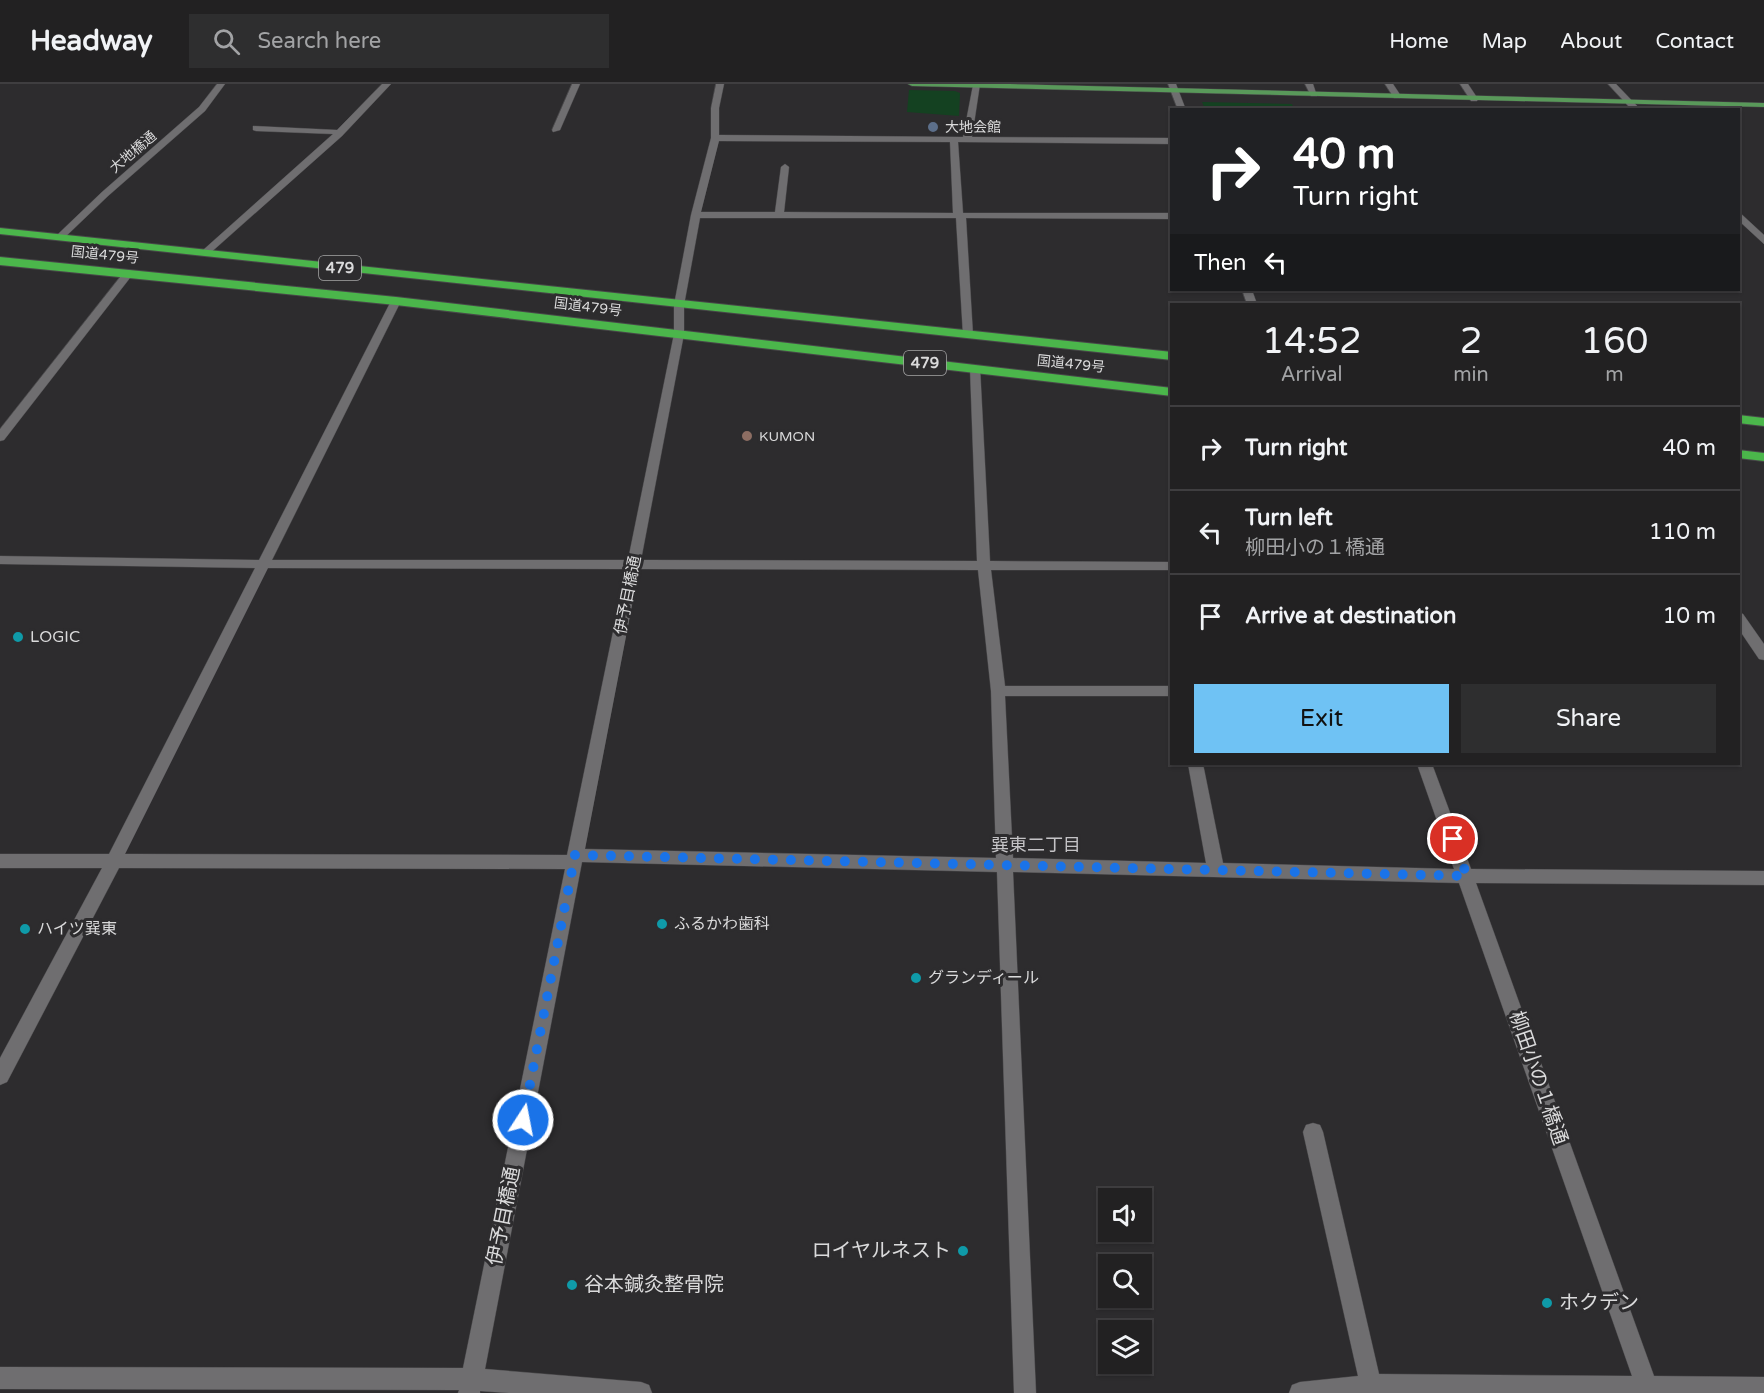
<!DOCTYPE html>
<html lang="en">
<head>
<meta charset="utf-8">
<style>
	:root { --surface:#222122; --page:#2e2e2f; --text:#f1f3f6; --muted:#a2a3a5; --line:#3f3e40; --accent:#6fc2f4 }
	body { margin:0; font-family:"Varela Round","Noto Sans JP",sans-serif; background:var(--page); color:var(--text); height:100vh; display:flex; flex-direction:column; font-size:22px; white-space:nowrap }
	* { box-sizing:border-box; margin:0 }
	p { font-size:20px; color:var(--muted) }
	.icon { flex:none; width:33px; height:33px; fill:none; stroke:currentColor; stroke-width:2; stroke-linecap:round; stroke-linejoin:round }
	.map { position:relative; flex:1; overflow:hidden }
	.drawer { position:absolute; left:1170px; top:219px; width:570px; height:462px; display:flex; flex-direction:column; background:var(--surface); border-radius:0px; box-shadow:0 2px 4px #0004,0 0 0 2px var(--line) }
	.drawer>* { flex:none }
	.banner { position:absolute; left:1170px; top:24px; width:570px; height:183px; border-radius:0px; box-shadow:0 2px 4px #0004,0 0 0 2px var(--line); background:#202124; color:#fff; overflow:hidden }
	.buttons { position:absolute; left:1098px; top:1104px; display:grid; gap:12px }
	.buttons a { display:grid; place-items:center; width:54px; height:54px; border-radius:0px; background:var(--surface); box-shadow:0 2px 4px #0004,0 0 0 2px var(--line); font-size:30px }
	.pin { position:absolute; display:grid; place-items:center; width:51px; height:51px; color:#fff; margin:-26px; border:3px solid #fff; border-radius:50%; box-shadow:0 2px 6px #0007 }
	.me { position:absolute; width:66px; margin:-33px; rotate:11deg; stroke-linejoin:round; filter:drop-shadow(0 0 4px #0008) }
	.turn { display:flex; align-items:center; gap:21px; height:126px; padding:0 24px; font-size:27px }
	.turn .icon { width:78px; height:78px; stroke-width:2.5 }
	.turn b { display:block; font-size:42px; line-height:51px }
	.then { display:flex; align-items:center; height:57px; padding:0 24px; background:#0003; gap:12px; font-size:22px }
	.eta { display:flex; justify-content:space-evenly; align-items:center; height:102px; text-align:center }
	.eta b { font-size:36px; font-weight:600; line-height:42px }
	.primary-button { display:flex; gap:12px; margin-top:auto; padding:12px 24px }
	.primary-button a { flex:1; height:69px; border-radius:0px; background:var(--accent); color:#111; font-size:24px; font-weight:600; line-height:69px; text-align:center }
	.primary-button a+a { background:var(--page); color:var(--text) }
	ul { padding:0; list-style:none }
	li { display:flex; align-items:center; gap:18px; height:84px; padding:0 24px; border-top:2px solid var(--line) }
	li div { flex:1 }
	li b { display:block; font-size:22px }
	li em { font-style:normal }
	header { display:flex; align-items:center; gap:36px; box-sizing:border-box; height:84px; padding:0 30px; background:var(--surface); border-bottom:2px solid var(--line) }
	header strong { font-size:28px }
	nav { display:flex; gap:33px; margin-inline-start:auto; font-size:21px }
	.search { width:420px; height:54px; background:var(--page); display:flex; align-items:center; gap:15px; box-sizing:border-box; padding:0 21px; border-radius:0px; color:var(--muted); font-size:22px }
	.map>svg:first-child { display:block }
	.green { fill:#144121 }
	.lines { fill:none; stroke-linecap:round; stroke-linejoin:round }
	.minor-casing { stroke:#484749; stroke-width:1 }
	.major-casing { stroke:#484749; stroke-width:1 }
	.highway-casing { stroke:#484749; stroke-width:2 }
	.minor { fill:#6f6e70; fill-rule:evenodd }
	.major { fill:#59995a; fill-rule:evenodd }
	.highway { fill:#4bb64b; fill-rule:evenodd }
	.route { stroke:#1a73e8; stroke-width:10; stroke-dasharray:0 18 }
	.service-dot { fill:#5c6f8a; stroke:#2d2c2e; stroke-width:2 }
	.education-dot { fill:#8d6e63; stroke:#2d2c2e; stroke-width:2 }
	.culture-dot { fill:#0f9aa8; stroke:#2d2c2e; stroke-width:2 }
	.labels { text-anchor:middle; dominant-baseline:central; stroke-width:6; stroke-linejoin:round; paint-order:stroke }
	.far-poi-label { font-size:14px; fill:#dadadb; stroke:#2d2c2e; text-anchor:start }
	.far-street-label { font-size:14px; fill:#dadadb; stroke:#2d2c2e }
	.shield { fill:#2d2c2e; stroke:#a6a6a7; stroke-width:1.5 }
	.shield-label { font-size:15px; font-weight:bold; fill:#dadadb }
	.street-label { font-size:16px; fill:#dadadb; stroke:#2d2c2e }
	.poi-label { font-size:16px; fill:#dadadb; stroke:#2d2c2e; text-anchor:start }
	.neighbourhood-label { font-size:18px; fill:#c4c3c6; stroke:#2d2c2e }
	.near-street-label { font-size:20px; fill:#dadadb; stroke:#2d2c2e }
	.near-poi-label { font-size:20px; fill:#dadadb; stroke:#2d2c2e; text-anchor:start }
</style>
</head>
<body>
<header>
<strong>Headway</strong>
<div class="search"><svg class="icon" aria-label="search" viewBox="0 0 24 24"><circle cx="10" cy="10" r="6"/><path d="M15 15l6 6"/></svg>Search here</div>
<nav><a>Home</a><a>Map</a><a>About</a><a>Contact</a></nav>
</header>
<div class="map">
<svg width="1764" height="1309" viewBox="0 0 1764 1309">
	<rect width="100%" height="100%" fill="#2d2c2e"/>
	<path class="green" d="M 909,6 L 955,7 L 960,9 L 959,32 L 907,28 Z
		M 1202,18 L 1292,20 L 1294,25 L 1205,25 Z"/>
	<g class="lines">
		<g class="minor-casing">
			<path id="minor" d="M 217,0 L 225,0 L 205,27 L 108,112 L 62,156 L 56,156 L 56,152 L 102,108 L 199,23 Z
				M 382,0 L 391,0 L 342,52 L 208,171 L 202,171 L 202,167 L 333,50 L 256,47 L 253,46 L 253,42 L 337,46 Z
				M 572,0 L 580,0 L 560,46 L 553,48 L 552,46 Z
				M 716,0 L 724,0 L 719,24 L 719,51 L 963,53 L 973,1 L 980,0 L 972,53 L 1172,54 L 1172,60 L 958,58 L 963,129 L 1172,129 L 1172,135 L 966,134 L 973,251 L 968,254 L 963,251 L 956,134 L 700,134 L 684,221 L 684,250 L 641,476 L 977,477 L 970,285 L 976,282 L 980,283 L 990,477 L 1172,478 L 1172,486 L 991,486 L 1005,602 L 1172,602 L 1172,612 L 1005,612 L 1013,774 L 1206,779 L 1188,680 L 1203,680 L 1223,779 L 1454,785 L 1417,680 L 1432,680 L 1471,785 L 1764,787 L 1764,801 L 1476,799 L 1654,1292 L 1764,1293 L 1764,1309 L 1289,1309 L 1292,1301 L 1300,1298 L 1358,1292 L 1303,1048 L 1306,1041 L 1313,1039 L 1320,1041 L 1323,1048 L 1379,1290 L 1632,1292 L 1459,799 L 1013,788 L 1036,1309 L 1014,1309 L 997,788 L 582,778 L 485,1285 L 641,1298 L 649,1301 L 652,1309 L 509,1309 L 480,1307 L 480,1309 L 458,1309 L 459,1306 L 0,1305 L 0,1283 L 463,1284 L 565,785 L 119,784 L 7,998 L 0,1001 L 0,974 L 102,784 L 0,784 L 0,770 L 109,770 L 255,484 L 0,480 L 0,472 L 259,476 L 391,217 L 396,214 L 401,217 L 272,476 L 628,476 L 674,250 L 674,221 L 691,131 L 711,54 L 711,24 ZM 719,57 L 950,58 L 953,129 L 784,128 L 789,83 L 785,80 L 781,83 L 775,128 L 701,128 ZM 268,484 L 626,485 L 567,771 L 125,770 ZM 639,485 L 978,486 L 991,607 L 996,774 L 585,765 Z
				M 1168,0 L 1176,0 L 1186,26 L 1178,26 Z
				M 1305,0 L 1313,0 L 1317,12 L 1311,12 Z
				M 1385,0 L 1393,0 L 1401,12 L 1400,14 L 1394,14 Z
				M 1460,0 L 1468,0 L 1478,15 L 1477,17 L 1471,17 Z
				M 1608,0 L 1616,0 L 1641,26 L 1632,26 Z
				M 1738,127 L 1764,151 L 1764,160 L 1738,136 Z
				M 124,188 L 133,190 L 4,356 L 0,357 L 0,345 Z
				M 1242,206 L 1252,206 L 1257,220 L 1247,220 Z
				M 1738,528 L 1743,530 L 1764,560 L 1764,576 L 1759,575 L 1738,544 Z"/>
		</g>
		<g class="major-casing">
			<path id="major" d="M 908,0 L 1010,0 L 1764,19 L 1764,23 L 912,2 Z"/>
		</g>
		<g class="highway-casing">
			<path id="highway" d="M 0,144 L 1172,268 L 1172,276 L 0,150 Z
				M 0,173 L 396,213 L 1172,304 L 1172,312 L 396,221 L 0,181 Z
				M 1738,331 L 1764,334 L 1764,342 L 1738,339 Z
				M 1738,366 L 1764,369 L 1764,377 L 1738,374 Z"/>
		</g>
		<use href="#minor" class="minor"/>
		<use href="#major" class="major"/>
		<use href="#highway" class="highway"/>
	</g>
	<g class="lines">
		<path class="route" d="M 523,1036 L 575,771 L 1467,792 L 1453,755"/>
	</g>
	<circle class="service-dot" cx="933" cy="43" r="6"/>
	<circle class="education-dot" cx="747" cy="352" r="6"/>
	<g class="culture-dot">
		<circle cx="18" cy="553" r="6"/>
		<circle cx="662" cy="840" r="6"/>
		<circle cx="25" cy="845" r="6"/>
		<circle cx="916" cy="894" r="6"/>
		<circle cx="963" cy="1167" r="6"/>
		<circle cx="572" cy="1201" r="6"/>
		<circle cx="1547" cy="1219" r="6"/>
	</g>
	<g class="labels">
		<g class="far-poi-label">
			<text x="945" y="43">大地会館</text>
			<text x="759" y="352">KUMON</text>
		</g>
		<g class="far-street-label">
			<text transform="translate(133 68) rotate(-40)">大地橋通</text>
			<text transform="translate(105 171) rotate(6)">国道479号</text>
			<text transform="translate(588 223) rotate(7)">国道479号</text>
			<text transform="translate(1071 280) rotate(6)">国道479号</text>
		</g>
		<g class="shield">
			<rect x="319" y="172" width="42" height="24" rx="4.5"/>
			<rect x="904" y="267" width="42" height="24" rx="4.5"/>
		</g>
		<g class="shield-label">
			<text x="340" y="184">479</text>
			<text x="925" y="279">479</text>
		</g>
		<g class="street-label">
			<text transform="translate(628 511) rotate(-79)">伊予目橋通</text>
		</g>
		<g class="poi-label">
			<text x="30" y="553">LOGIC</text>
			<text x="674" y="840">ふるかわ歯科</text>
			<text x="37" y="845">ハイツ巽東</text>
			<text x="928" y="894">グランディール</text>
		</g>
		<g class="neighbourhood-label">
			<text x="1036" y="761">巽東二丁目</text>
		</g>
		<g class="near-street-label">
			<text transform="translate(1538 994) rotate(71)">柳田小の１橋通</text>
			<text transform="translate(504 1132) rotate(-79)">伊予目橋通</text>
		</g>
		<g class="near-poi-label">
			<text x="951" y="1167" text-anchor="end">ロイヤルネスト</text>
			<text x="584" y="1201">谷本鍼灸整骨院</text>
			<text x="1559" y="1219">ホクデン</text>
		</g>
	</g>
</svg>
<div class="buttons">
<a><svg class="icon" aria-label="sound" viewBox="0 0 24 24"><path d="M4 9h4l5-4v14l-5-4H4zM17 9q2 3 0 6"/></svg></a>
<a><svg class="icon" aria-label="search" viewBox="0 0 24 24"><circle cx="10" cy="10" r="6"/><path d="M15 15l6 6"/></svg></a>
<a><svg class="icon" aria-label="layers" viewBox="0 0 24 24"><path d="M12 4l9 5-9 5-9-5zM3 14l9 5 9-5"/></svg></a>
</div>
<div class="pin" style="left:1453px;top:755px;background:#d93025"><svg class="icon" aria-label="arrive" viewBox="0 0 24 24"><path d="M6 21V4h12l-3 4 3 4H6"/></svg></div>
<svg class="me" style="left:523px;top:1036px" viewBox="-20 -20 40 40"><circle r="17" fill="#1a73e8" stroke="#fff" stroke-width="3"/><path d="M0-11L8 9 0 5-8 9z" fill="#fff"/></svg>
<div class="banner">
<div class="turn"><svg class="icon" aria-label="right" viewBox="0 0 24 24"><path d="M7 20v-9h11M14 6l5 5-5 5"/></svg><div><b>40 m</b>Turn right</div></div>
<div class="then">Then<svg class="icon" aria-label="left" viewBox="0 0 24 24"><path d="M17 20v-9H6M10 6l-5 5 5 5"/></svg></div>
</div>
<section class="drawer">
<div class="eta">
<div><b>14:52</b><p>Arrival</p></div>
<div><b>2</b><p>min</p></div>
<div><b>160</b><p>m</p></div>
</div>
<ul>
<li><svg class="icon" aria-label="right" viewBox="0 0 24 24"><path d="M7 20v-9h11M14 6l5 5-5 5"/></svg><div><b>Turn right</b></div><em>40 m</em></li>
<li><svg class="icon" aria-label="left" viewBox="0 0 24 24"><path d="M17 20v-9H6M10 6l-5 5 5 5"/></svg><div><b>Turn left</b><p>柳田小の１橋通</p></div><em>110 m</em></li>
<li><svg class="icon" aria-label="arrive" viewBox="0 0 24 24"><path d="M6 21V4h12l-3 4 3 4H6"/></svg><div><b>Arrive at destination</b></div><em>10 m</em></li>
</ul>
<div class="primary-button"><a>Exit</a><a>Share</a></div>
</section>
</div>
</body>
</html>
